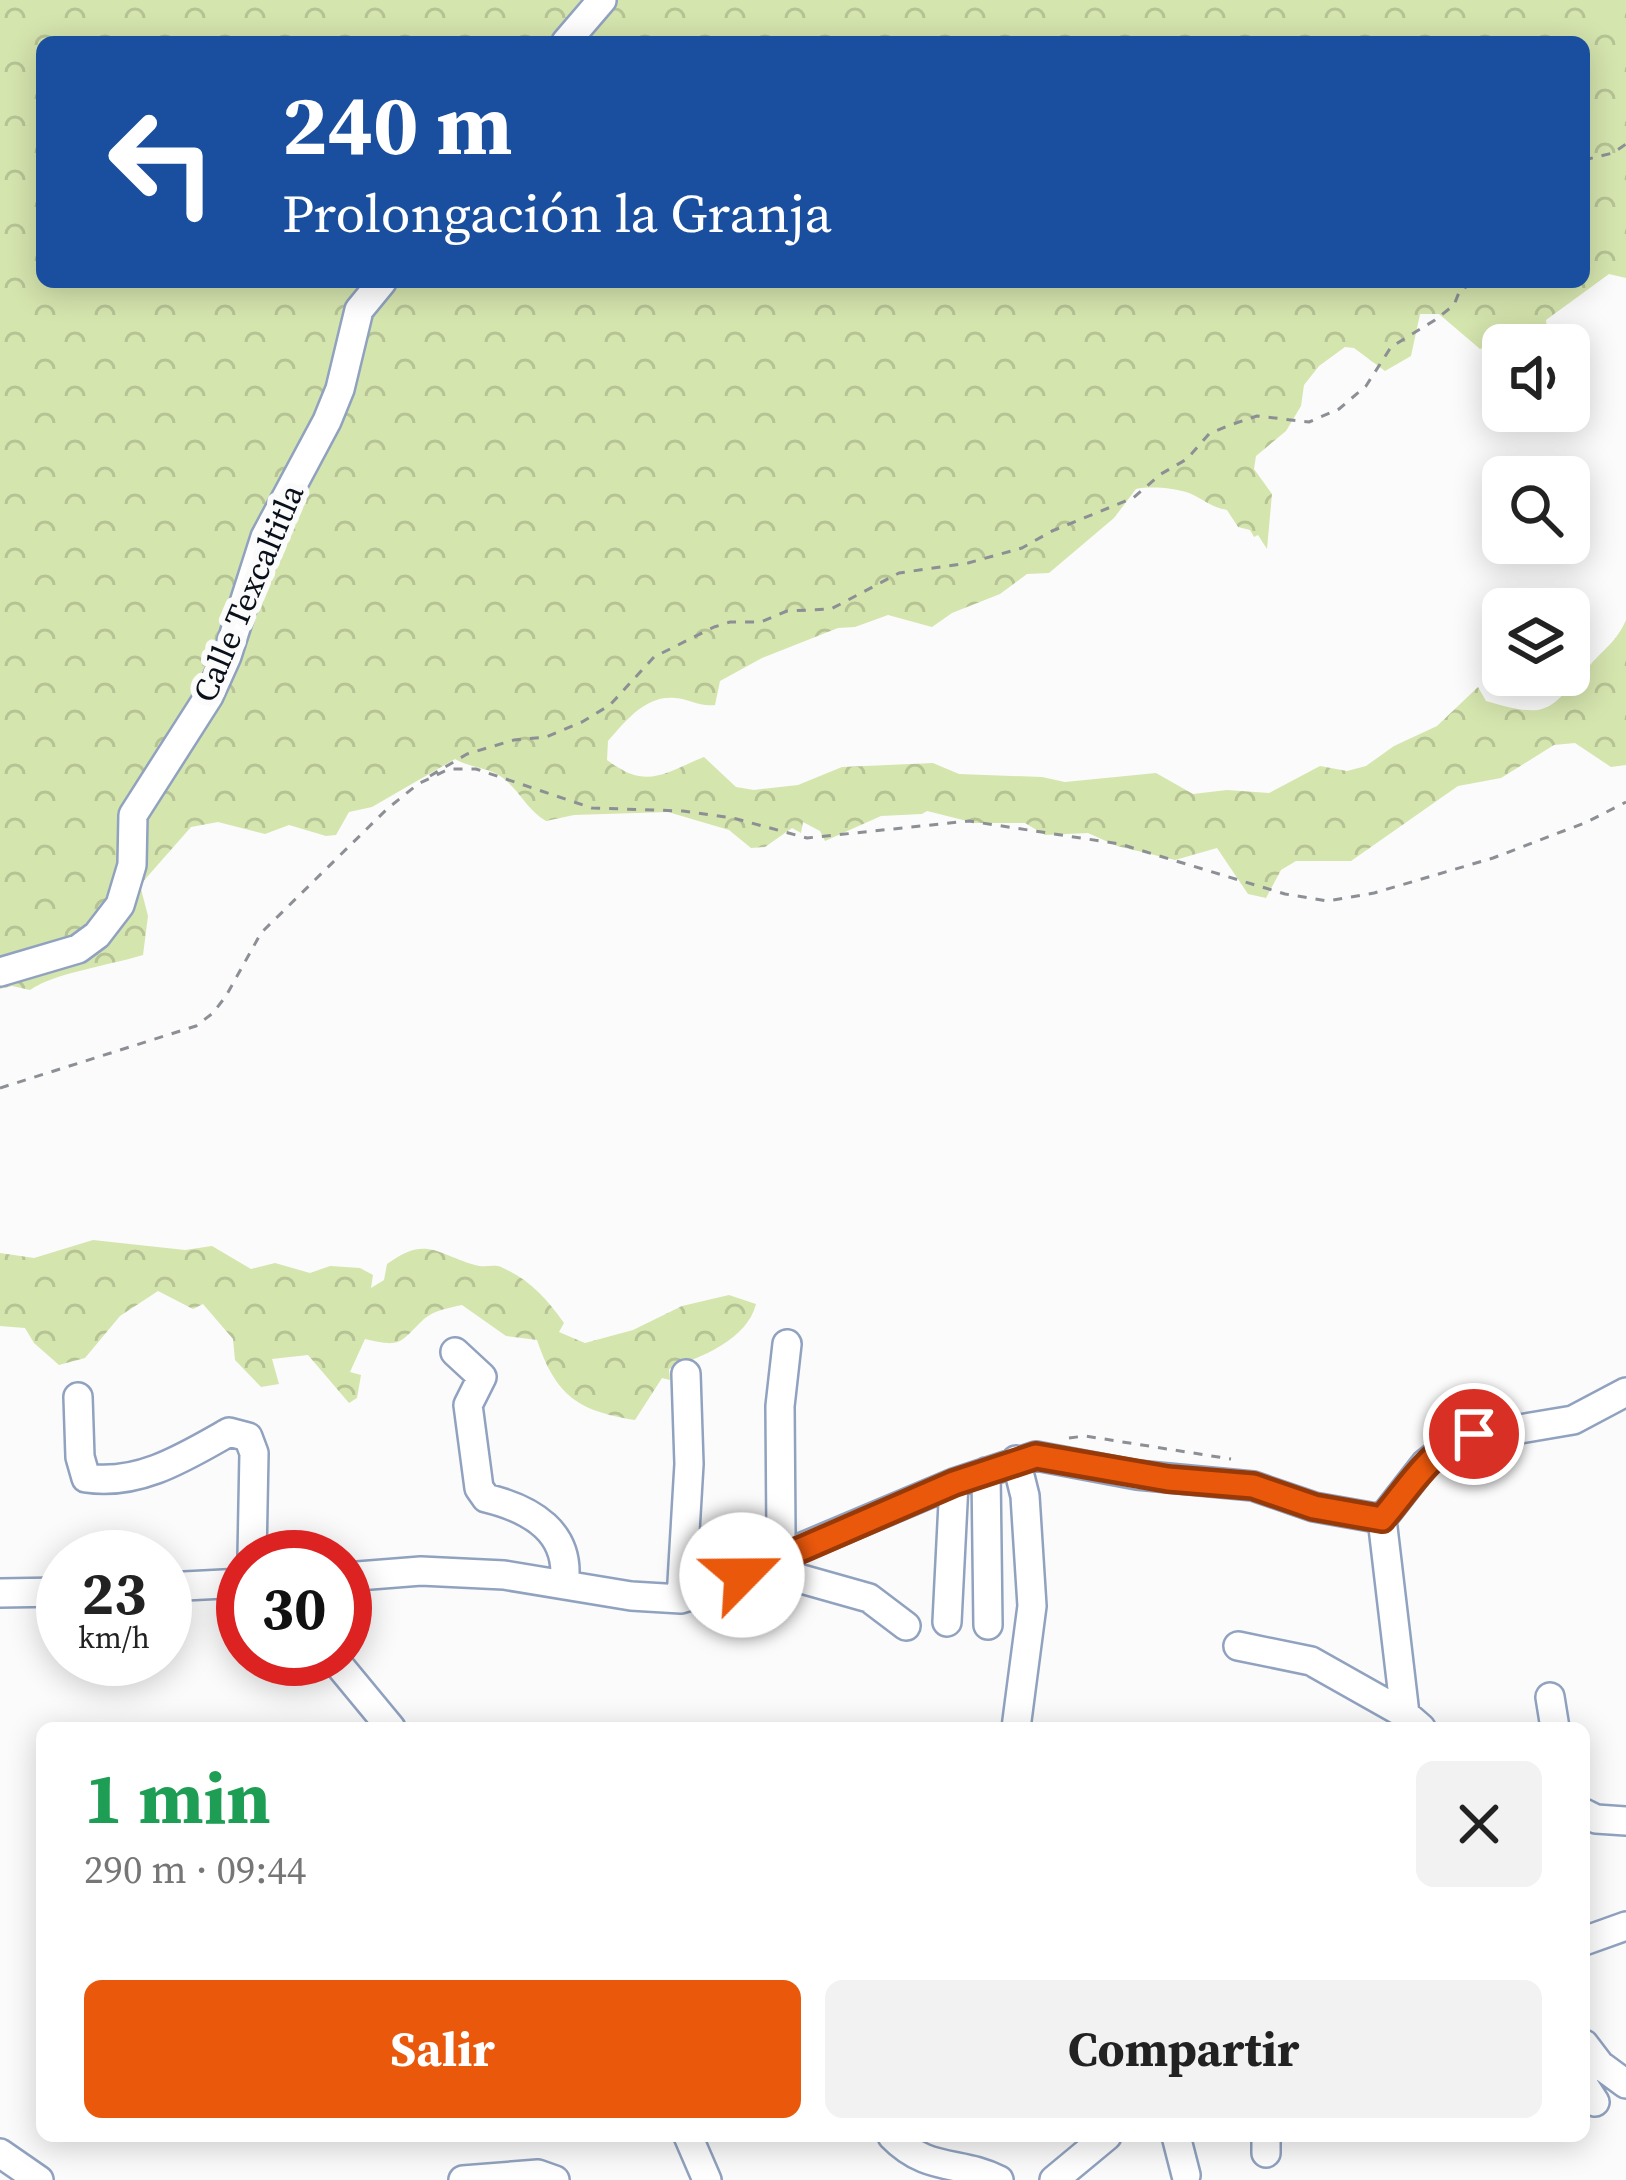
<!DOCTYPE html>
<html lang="es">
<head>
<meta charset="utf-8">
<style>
	:root { --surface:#fff; --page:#f2f2f2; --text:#222; --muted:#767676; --accent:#ea580c }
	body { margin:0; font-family:"Source Serif 4",serif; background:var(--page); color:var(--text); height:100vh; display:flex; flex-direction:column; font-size:45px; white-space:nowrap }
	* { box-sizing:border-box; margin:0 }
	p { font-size:39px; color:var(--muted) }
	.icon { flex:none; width:66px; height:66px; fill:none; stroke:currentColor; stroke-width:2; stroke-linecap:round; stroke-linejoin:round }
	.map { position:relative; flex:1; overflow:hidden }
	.sheet { position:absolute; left:36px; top:1722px; width:1554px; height:420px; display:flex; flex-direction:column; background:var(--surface); border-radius:18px; box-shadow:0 6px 30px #0003 }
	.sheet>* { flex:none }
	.hud { position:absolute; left:36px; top:36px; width:1554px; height:252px; border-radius:18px; box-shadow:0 6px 30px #0003; background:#1a4fa0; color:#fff; overflow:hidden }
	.controls { position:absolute; left:1482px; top:324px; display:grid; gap:24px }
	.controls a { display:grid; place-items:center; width:108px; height:108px; border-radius:18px; background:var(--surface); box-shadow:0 6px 30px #0003; font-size:60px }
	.speed { position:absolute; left:36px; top:1530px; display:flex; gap:24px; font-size:60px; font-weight:700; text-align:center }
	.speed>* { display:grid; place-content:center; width:156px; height:156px; border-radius:50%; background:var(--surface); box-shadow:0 6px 30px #0003; line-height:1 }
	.speed small { font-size:30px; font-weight:400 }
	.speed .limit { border:18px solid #d22; background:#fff; color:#111 }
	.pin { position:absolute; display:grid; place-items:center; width:102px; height:102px; color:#fff; margin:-51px; border:6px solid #fff; border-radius:50%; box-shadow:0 3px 12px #0007 }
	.me { position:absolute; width:132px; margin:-66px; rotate:67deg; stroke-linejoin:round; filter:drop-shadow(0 0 9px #0008) }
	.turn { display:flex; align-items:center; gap:42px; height:252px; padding:0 48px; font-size:54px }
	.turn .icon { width:156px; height:156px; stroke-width:2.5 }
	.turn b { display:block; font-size:84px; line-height:102px }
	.round { display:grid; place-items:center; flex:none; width:126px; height:126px; border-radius:18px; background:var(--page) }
	.summary { display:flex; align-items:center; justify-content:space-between; height:204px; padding:0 48px }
	h1 { font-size:72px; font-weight:700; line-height:90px; color:#1e9e55 }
	.action { display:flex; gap:24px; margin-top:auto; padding:24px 48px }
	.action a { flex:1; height:138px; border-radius:18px; background:var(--accent); color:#fff; font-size:48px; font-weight:700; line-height:138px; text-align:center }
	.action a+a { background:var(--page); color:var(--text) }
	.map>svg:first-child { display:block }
	.forest { fill:url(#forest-crowns); fill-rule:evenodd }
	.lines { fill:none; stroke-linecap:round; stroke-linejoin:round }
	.minor-casing { stroke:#90a2bf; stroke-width:32 }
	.path { stroke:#8c8f94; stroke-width:3; stroke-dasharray:9 9; stroke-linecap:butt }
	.minor { stroke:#fff; stroke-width:27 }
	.route-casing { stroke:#983908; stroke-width:30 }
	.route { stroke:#ea580c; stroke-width:21 }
	.labels { text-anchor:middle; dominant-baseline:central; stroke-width:12; stroke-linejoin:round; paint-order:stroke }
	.street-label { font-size:33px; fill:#09101a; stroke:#fbfbfb }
</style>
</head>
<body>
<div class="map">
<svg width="1626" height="2180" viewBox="0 0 1626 2180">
	<defs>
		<pattern id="forest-crowns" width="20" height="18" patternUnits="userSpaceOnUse" patternTransform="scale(3)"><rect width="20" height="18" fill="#d5e5ae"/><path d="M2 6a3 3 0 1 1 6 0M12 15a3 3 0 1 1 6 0" fill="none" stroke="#b6c395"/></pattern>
	</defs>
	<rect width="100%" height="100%" fill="#fbfbfb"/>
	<path class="forest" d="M 0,0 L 1626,0 L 1626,278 L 1609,274 L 1546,320 L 1547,331 L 1539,344 L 1530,328 L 1523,327 L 1480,349 L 1439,314 L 1420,314 L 1411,356 L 1385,371 L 1354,348 L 1345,347 L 1319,366 L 1304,385 L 1301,406 L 1286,431 L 1256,456 L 1254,469 L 1272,494 L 1267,549 L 1258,535 L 1254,537 L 1250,530 L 1238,527 L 1227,510 C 1211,507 1203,499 1189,493 C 1175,488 1150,486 1136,489 L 1114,518 L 1049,573 L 1027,574 L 1000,594 L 952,613 L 932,627 L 888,615 L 855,627 L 838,628 L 762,658 L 720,681 L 715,705 C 699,707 690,699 675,698 C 645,695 625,722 608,741 L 607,760 C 647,790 662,774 704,757 L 736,787 L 754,790 L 798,785 L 842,767 L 933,763 L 959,774 L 1042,777 L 1065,782 L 1156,773 L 1193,794 L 1227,790 L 1269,793 L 1320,766 L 1347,771 L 1366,766 L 1394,746 L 1437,726 L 1478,687 L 1486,701 C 1551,720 1548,711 1591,664 C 1605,648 1617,641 1626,620 L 1626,765 L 1611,767 L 1575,743 L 1554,745 L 1501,778 L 1458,786 L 1351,861 L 1296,861 L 1281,870 L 1266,898 L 1248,894 L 1217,848 L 1175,860 L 1117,846 L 1088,833 L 1045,835 L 1025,823 L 975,823 L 927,811 L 922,814 L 881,816 L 825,841 L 820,831 L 803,822 L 801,833 L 792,828 L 765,847 L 751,848 L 729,830 L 668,812 L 574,815 L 546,821 C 527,810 520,791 503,778 C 489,767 470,768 455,759 L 372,807 L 349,812 L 336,835 L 326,836 L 289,825 L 265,834 L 218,822 L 191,827 L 140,885 L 148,916 L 143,955 C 111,965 54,973 30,990 L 12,986 L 0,989 ZM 42,42 L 1584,42 L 1584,282 L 42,282 Z
		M 93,1240 L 185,1250 L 212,1246 L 251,1269 L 275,1263 L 310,1273 L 330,1266 L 360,1268 L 373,1275 L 371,1288 L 384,1280 L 387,1264 C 426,1235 437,1254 475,1265 C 484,1268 494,1264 501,1267 C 530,1280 546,1298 564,1323 L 559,1332 L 585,1343 L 633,1330 L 682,1306 L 729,1295 L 756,1304 C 747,1340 701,1357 669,1369 L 670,1380 L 662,1378 L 635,1420 C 578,1411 556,1396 537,1340 L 506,1336 L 462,1305 C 449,1308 434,1310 424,1319 C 399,1343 402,1348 365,1339 L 350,1372 L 361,1375 L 357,1398 L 349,1403 L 308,1355 L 272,1359 L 279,1384 L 261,1387 L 235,1360 L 233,1339 L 203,1304 L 193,1309 L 158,1291 L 120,1316 L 85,1358 L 59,1365 L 34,1343 L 25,1328 L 0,1326 L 0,1253 L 34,1258 Z"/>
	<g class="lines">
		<g class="minor-casing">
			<path id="minor" d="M 566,42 L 602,0
				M 0,972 L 78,949 L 97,935 L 120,905 L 132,865 L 133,815 L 209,696 L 227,656 L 265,537 L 327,421 L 340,389 L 359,310 L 382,282
				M 787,1344 L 780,1406 L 781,1533 L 776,1551 L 767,1562 L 791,1576 L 869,1598 L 906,1626
				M 455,1352 L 482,1377 L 468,1405 L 479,1488 L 486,1498 C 531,1509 572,1532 564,1585
				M 78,1397 L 80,1457 L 86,1478 C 139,1486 185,1457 229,1432 L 248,1437 L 254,1453 L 252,1557
				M 986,1472 L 988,1625
				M 1382,1519 L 1425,1464 L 1455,1440 L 1573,1420 L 1626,1392
				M 1382,1519 L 1405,1714 L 1421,1728
				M 345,1577 L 421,1571 L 504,1575 L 631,1596 L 681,1599 L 718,1587 L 767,1562 L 954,1483 L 1036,1456 L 1137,1475 L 1253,1486 L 1314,1507 L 1382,1519
				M 165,1587 L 243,1583
				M 0,1593 L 63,1592
				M 681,1599 L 689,1464 L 686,1374
				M 947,1622 L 954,1483
				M 1238,1646 L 1311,1661 L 1405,1714
				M 334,1659 L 391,1728
				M 1550,1697 L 1555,1728
				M 1016,1728 L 1032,1606 L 1025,1496 L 1016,1460
				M 1584,1813 L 1596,1819 L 1626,1821
				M 1584,1941 L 1626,1926
				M 1584,2044 L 1600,2065 L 1626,2084
				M 1584,2085 L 1595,2102
				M 688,2136 L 707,2180
				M 892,2136 C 928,2173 961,2160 999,2180
				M 1176,2136 L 1186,2175
				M 0,2153 L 39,2180
				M 1266,2153 L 1266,2136
				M 463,2180 L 538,2174 L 555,2180
				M 1054,2180 L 1107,2136"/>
		</g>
		<path class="path" d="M 1584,160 L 1613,153 L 1626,144
			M 430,776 L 467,754 L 514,740 L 546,737 L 582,722 L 610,705 L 654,657 L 714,627 L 730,622 L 761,622 L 787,611 L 831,609 L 899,573 L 968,563 L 1022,548 L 1052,531 L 1133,498 L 1161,474 L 1187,459 L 1209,434 L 1230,425 L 1257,416 L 1309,422 L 1339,409 L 1366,386 L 1391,347 L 1435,320 L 1454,305 L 1460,290 L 1476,282
			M 0,1088 L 196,1026 L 213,1013 L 226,996 L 261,933 L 387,809 L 418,784 L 449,769 L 476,769 L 592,808 L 683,811 L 733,818 L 807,838 L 969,821 L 1120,844 L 1285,894 L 1328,901 L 1374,893 L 1493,858 L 1587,822 L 1626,802
			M 1069,1438 L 1085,1436 L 1231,1459"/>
		<use href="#minor" class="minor"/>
	</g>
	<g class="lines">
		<g class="route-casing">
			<path id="route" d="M 742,1575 L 954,1483 L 1036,1456 L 1168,1479 L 1253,1486 L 1314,1507 L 1382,1519 C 1410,1487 1431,1447 1474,1434"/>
		</g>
		<use href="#route" class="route"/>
	</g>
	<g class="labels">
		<g class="street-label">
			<text transform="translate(248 593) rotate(-67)">Calle Texcaltitla</text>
		</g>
	</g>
</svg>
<div class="controls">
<a><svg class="icon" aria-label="sound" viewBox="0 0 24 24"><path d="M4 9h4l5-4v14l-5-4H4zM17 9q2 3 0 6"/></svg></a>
<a><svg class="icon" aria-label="search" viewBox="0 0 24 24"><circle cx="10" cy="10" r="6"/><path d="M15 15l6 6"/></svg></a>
<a><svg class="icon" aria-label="layers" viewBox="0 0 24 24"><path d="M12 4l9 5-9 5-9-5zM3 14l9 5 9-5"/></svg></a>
</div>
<div class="speed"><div>23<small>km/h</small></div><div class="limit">30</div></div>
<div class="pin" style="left:1474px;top:1434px;background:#d93025"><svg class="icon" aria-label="arrive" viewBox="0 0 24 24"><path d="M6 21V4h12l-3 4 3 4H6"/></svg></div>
<svg class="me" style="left:742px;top:1575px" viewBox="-20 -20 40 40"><circle r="19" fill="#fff"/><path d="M0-13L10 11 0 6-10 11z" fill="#ea580c"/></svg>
<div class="hud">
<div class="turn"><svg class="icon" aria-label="left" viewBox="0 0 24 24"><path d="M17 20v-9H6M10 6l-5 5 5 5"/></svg><div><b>240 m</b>Prolongación la Granja</div></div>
</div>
<section class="sheet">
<div class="summary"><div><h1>1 min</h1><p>290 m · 09:44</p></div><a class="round"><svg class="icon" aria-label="close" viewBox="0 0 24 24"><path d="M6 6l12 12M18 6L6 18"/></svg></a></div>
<div class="action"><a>Salir</a><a>Compartir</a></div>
</section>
</div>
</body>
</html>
